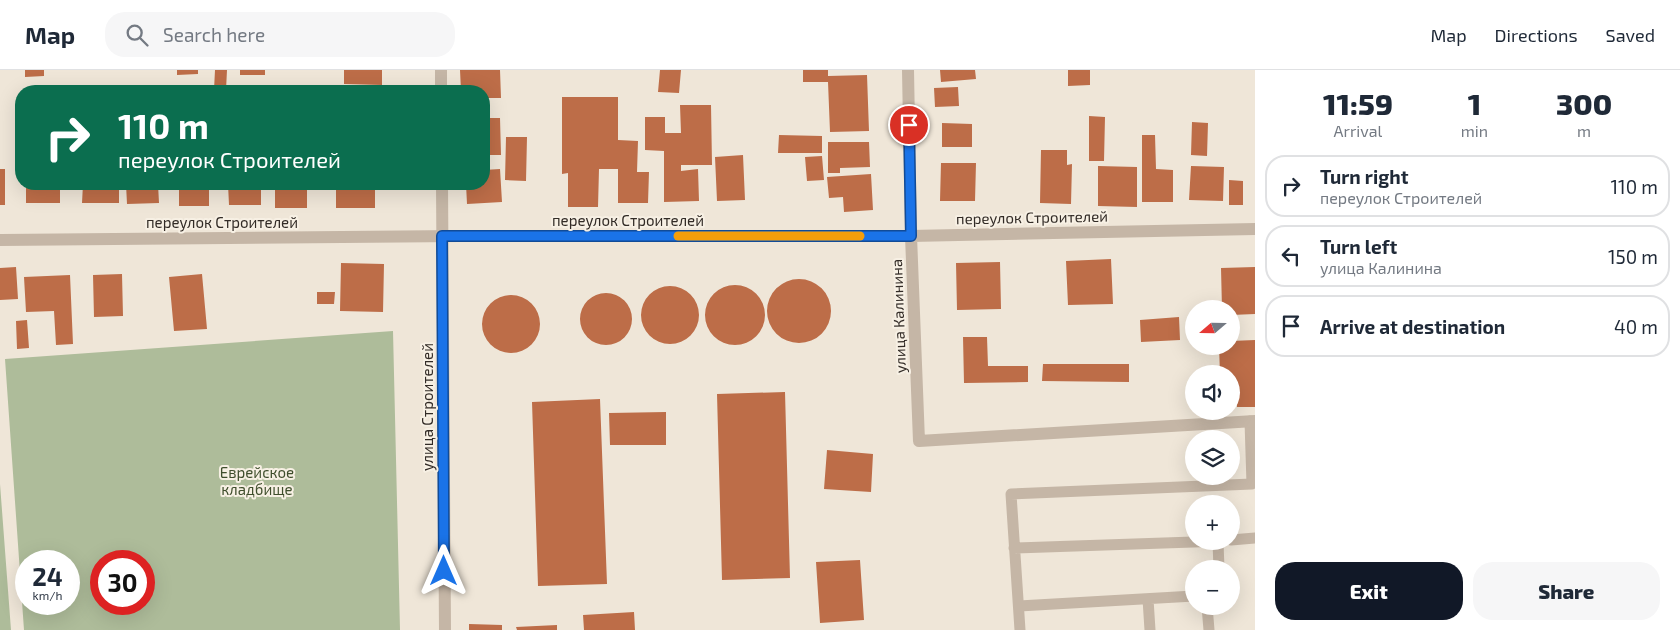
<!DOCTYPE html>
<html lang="en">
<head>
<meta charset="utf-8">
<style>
	:root { --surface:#fff; --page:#f6f6f7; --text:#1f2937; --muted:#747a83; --line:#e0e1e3; --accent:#111827 }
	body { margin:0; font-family:"Exo 2",sans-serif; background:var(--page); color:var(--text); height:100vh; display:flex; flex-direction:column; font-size:19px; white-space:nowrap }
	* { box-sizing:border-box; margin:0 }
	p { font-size:16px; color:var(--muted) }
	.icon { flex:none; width:28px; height:28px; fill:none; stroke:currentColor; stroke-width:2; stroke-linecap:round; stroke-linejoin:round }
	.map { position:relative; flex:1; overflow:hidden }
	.details { display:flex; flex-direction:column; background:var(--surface); width:425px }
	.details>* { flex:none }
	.top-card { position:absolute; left:15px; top:15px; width:475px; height:105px; border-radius:20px; box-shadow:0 5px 20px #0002; background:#0b6e4f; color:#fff; overflow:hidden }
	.needle { width:32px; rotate:250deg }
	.controls { position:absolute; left:1185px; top:230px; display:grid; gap:10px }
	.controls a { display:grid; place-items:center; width:55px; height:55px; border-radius:50%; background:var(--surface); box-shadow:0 5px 20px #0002; font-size:25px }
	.speed { position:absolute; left:15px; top:480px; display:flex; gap:10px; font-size:25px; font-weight:700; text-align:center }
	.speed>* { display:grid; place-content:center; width:65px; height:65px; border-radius:50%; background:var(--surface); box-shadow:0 5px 20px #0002; line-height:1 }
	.speed small { font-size:12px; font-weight:400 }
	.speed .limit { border:8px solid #d22; background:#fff; color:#111 }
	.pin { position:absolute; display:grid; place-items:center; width:42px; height:42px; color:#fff; margin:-21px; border:2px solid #fff; border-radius:50%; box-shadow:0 1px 5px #0007 }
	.me { position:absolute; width:55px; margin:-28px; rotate:0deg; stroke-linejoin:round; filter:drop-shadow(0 0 4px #0008) }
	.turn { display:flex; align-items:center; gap:18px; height:105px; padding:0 20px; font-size:22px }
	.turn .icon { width:65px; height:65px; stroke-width:2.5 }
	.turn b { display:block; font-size:35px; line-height:42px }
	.eta { display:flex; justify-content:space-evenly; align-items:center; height:85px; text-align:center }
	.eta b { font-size:30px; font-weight:800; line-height:35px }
	.button { display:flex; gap:10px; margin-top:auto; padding:10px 20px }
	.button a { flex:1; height:58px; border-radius:20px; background:var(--accent); color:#fff; font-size:20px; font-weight:800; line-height:58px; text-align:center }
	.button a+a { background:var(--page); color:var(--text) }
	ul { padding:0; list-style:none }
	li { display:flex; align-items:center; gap:15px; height:62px; margin:0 10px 8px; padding:0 10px; border:2px solid var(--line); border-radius:20px }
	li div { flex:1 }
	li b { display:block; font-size:19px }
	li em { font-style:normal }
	header { display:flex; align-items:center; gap:30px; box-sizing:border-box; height:70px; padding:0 25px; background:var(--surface); border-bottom:1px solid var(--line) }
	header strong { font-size:24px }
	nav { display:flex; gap:28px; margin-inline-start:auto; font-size:18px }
	.search { width:350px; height:45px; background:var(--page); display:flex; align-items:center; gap:12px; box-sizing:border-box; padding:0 18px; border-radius:20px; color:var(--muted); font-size:19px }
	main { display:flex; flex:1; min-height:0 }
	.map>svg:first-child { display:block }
	.green { fill:#aebc9a; fill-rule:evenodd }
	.building { fill:#bd6d48 }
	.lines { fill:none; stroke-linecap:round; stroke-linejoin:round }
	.lane { stroke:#c5b6a6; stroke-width:11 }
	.street { stroke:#c5b6a6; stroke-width:12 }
	.route-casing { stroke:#114b97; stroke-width:12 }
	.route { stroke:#1a73e8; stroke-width:9 }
	.slow { stroke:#f59e0b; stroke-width:9 }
	.labels { text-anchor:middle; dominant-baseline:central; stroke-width:4; stroke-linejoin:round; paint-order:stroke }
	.street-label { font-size:15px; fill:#322b26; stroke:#f7f0e4 }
	.park-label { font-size:15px; fill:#3f4e2c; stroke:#f7f0e4 }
</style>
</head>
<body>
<header>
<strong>Map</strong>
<div class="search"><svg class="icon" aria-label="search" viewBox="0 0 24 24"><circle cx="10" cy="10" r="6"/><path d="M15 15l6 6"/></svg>Search here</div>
<nav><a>Map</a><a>Directions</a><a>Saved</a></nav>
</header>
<main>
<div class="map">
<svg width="1255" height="560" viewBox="0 0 1255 560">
	<rect width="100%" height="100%" fill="#efe6d8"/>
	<path class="green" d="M 393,261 L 400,560 L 24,560 L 5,289 ZM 26,491 L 69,491 L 69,534 L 26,534 ZM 101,491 L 144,491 L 144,534 L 101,534 Z
		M 0,414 L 11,560 L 0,560 Z"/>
	<path class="building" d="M 25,0 L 44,0 L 44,6 L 25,7 Z
		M 177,0 L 198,0 L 198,4 L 177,5 Z
		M 215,0 L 227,0 L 226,20 L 214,20 Z
		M 240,0 L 265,0 L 265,5 L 240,5 Z
		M 344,0 L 382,0 L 382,15 L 344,14 Z
		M 460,0 L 500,0 L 501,28 L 484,28 L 484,21 L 461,21 Z
		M 660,0 L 681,0 L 679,23 L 658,22 Z
		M 803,0 L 828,0 L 828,6 L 867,5 L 869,61 L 830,62 L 828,12 L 803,12 Z
		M 940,0 L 975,0 L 976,9 L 941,12 Z
		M 1068,0 L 1090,0 L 1090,15 L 1068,16 Z
		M 958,17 L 959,36 L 935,37 L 934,18 Z
		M 562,27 L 618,27 L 618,70 L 638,71 L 637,102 L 649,102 L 648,133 L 618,133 L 618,99 L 599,99 L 598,137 L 568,137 L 568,103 L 562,104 Z
		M 680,35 L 711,35 L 712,95 L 681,95 L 681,101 L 698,99 L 699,131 L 664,132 L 664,81 L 645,80 L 645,47 L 665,47 L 665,63 L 681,63 Z
		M 1089,46 L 1105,47 L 1104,91 L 1089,91 Z
		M 484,48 L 500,48 L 501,85 L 484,85 Z
		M 1192,52 L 1208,53 L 1207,86 L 1191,85 Z
		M 942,53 L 972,54 L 972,77 L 942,77 Z
		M 779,65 L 822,66 L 822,83 L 778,83 Z
		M 1142,65 L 1155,65 L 1156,99 L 1173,100 L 1173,132 L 1142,132 Z
		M 506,67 L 527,67 L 526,111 L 505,110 Z
		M 828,72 L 869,72 L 870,97 L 840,98 L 840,103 L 828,103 Z
		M 1041,80 L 1067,80 L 1067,95 L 1072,94 L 1071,134 L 1040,133 Z
		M 743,85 L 745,130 L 717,131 L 715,87 Z
		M 822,86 L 824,110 L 807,111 L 805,87 Z
		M 941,93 L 976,93 L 975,131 L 940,131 Z
		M 1098,96 L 1137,97 L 1137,137 L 1098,136 Z
		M 1191,96 L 1224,97 L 1223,131 L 1189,130 Z
		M 0,99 L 5,99 L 5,135 L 0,135 Z
		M 500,99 L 502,132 L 467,134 L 466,114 L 484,114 L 484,100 Z
		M 871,104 L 873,140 L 844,142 L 843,127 L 829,128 L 827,107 Z
		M 1229,110 L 1243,111 L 1243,135 L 1229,135 Z
		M 26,114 L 60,114 L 60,133 L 26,133 Z
		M 83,114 L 119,114 L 119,133 L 82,133 Z
		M 126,114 L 158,114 L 159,133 L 127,134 Z
		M 179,114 L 209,114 L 209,136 L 179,136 Z
		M 228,114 L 261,114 L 261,135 L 229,135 Z
		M 275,114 L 307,114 L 307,138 L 275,138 Z
		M 336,114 L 375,114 L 375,138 L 336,138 Z
		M 1111,189 L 1113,234 L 1068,235 L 1066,191 Z
		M 1000,192 L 1001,239 L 957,240 L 956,193 Z
		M 341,193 L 384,194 L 383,242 L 340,241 Z
		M 16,197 L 18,229 L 0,230 L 0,198 Z
		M 1255,197 L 1255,244 L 1231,245 L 1231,239 L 1222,239 L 1221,198 Z
		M 122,204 L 123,246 L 94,247 L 93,205 Z
		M 202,204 L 207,259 L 174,261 L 169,207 Z
		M 70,205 L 73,274 L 56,275 L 54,241 L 26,242 L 24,207 Z
		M767 241a32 32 0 1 1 64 0a32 32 0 1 1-64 0Z
		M705 245a30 30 0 1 1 60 0a30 30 0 1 1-60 0Z
		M641 245a29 29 0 1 1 58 0a29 29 0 1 1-58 0Z
		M 317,222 L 335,222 L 334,234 L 317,234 Z
		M580 249a26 26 0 1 1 52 0a26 26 0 1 1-52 0Z
		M482 254a29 29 0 1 1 58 0a29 29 0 1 1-58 0Z
		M 1179,247 L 1180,270 L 1141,272 L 1140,250 Z
		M 27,250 L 29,278 L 17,279 L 16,251 Z
		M 963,267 L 987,267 L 988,296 L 1028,296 L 1028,312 L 964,313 Z
		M 1255,270 L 1255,337 L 1237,337 L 1236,308 L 1231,308 L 1231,304 L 1220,304 L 1219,276 L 1231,276 L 1231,271 Z
		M 1043,294 L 1129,294 L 1129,312 L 1042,311 Z
		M 785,322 L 790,508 L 722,510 L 717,324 Z
		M 600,329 L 607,514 L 538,516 L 532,332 Z
		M 666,342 L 666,375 L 610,375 L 609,343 Z
		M 827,380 L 873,384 L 871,422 L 824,419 Z
		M 860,490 L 864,550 L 820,553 L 816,492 Z
		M 634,542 L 635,560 L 584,560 L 583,545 Z
		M 469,554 L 502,555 L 502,560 L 469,560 Z
		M 557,555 L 557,560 L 517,560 L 516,557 Z"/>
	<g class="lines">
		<path class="lane" d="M 1250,351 L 1252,414
			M 1231,470 L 1255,468
			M 1218,472 L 1219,499
			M 1014,478 L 1223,471
			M 1148,529 L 1150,560
			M 1019,536 L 1194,526
			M 1207,536 L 1209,560
			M 1020,560 L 1011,424 L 1252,414 L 1255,412"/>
		<path class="street" d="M 441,0 L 441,21
			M 908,0 L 911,166 L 919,371 L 1255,351
			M 442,114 L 445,560
			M 0,170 L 459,166 L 911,166 L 1255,159"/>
	</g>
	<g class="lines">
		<g class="route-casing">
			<path id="route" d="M 444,501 L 442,166 L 911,166 L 909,55"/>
		</g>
		<use href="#route" class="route"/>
		<path class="slow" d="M 678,166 L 860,166"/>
	</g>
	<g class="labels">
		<g class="street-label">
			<text transform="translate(1032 147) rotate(-1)">переулок Строителей</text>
			<text x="628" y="150">переулок Строителей</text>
			<text x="222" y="152">переулок Строителей</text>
			<text transform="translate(898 246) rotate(-92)">улица Калинина</text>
			<text transform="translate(427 337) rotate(-90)">улица Строителей</text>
		</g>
		<g class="park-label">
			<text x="257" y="402">Еврейское<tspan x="257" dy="17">кладбище</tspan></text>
		</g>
	</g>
</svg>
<div class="controls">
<a><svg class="needle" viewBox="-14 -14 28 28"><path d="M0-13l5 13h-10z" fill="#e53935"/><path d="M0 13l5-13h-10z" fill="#747a83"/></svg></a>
<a><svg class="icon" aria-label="sound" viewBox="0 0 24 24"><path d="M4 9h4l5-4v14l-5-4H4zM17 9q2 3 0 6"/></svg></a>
<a><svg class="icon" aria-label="layers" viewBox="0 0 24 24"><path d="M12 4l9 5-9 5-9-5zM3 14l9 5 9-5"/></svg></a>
<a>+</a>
<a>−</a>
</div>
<div class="speed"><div>24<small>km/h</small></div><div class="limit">30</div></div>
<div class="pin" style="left:909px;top:55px;background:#d93025"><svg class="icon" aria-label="arrive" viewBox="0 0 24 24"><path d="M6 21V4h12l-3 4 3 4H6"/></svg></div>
<svg class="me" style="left:444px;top:501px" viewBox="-20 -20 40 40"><path d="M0-17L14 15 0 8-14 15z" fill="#1a73e8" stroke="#fff" stroke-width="4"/></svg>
<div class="top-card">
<div class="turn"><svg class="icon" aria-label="right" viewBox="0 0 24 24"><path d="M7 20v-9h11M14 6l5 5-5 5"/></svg><div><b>110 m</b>переулок Строителей</div></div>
</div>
</div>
<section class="details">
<div class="eta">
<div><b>11:59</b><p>Arrival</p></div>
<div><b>1</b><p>min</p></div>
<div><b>300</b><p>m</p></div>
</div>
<ul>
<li><svg class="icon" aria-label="right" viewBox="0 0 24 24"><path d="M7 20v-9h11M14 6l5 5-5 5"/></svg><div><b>Turn right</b><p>переулок Строителей</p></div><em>110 m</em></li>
<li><svg class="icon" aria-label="left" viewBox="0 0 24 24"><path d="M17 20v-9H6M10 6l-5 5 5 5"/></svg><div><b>Turn left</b><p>улица Калинина</p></div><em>150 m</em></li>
<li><svg class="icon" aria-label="arrive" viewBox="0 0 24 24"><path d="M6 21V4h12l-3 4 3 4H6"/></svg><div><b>Arrive at destination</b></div><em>40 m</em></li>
</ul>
<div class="button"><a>Exit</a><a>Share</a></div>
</section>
</main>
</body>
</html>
